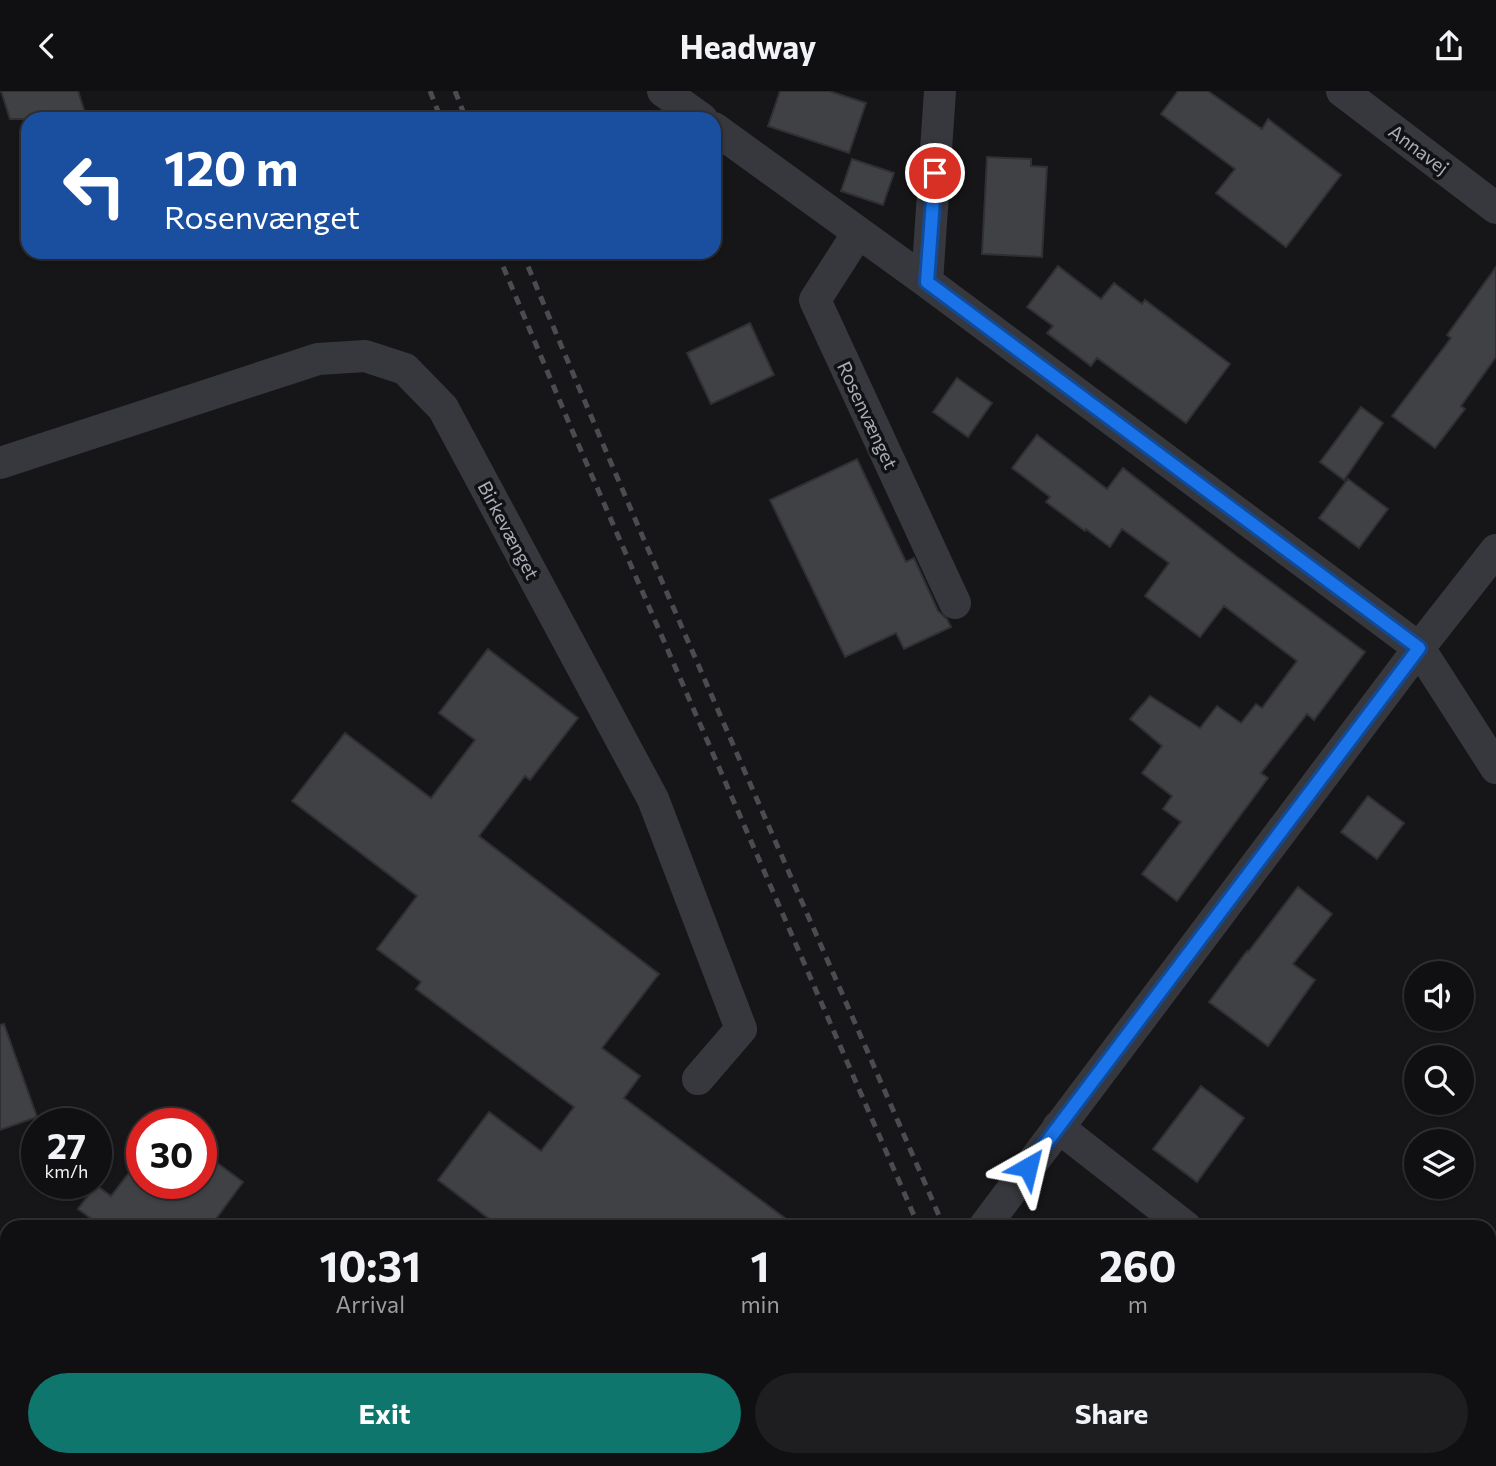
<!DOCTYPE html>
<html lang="en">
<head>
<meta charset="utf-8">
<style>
	:root { --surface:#101012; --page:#1e1e20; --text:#f1f3f6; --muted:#9c9d9f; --line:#303032; --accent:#0f766e }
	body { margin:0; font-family:Commissioner,sans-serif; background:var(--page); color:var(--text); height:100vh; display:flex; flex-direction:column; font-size:26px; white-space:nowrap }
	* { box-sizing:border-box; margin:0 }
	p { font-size:23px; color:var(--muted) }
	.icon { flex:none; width:38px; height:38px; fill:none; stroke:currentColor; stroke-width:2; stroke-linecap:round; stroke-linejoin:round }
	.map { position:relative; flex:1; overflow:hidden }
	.panel { position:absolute; left:0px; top:1129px; width:1496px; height:247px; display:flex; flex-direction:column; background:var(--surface); border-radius:21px 21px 0 0; box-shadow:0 2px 5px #0004,0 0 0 2px var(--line) }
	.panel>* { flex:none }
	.guide { position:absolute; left:21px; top:21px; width:700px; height:147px; border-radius:21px; box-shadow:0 2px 5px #0004,0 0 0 2px var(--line); background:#1a4fa0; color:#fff; overflow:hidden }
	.buttons { position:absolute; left:1404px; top:870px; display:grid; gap:14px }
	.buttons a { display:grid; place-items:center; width:70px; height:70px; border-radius:50%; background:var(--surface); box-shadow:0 2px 5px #0004,0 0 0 2px var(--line); font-size:35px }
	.speed { position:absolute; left:21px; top:1017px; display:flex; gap:14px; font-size:35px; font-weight:700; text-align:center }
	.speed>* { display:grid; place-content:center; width:91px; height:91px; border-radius:50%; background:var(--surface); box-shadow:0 2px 5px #0004,0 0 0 2px var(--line); line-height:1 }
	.speed small { font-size:18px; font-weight:400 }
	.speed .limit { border:10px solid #d22; background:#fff; color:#111 }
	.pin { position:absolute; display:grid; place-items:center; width:60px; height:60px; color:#fff; margin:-30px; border:4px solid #fff; border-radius:50%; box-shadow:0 2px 7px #0007 }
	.me { position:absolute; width:77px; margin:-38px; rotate:37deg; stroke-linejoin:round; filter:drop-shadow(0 0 5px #0008) }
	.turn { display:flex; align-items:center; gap:24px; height:147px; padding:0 28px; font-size:32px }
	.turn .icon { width:91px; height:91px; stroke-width:2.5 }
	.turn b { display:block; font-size:49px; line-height:60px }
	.eta { display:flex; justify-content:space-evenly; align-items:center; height:119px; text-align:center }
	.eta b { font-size:42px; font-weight:700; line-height:49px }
	.action { display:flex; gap:14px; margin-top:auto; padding:14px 28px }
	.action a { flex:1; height:80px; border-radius:42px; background:var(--accent); color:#fff; font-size:28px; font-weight:700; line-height:80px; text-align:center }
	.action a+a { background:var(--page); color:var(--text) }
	header { display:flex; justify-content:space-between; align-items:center; height:91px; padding:0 28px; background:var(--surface); font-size:32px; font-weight:700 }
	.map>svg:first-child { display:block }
	.building { fill:#404145; stroke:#303034; stroke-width:2 }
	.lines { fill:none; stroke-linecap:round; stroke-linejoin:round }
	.minor { stroke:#37383d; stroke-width:32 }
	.rail { stroke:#4a4c52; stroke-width:5; stroke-dasharray:9 7; stroke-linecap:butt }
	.route-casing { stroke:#114b97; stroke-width:18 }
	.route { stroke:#1a73e8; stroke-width:12 }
	.labels { text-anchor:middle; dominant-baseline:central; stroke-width:7; stroke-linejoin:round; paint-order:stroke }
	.street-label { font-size:19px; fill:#a8adb8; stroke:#111113 }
</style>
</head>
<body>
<header><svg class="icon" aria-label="back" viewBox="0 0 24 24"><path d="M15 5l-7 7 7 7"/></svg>Headway<svg class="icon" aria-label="share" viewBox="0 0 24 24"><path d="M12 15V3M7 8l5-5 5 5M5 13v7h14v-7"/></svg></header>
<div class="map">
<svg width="1496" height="1375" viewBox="0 0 1496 1375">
	<rect width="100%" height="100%" fill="#161618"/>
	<path class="building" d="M 1,0 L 78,0 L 87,28 L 10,28 Z
		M 780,0 L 829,0 L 866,12 L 849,62 L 768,35 Z
		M 1178,0 L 1208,0 L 1262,38 L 1268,28 L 1341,84 L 1286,156 L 1216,102 L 1235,78 L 1161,23 Z
		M 987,66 L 1031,68 L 1031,75 L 1047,76 L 1042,166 L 982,163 Z
		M 852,68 L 894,82 L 883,114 L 841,100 Z
		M 1058,175 L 1101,208 L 1114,192 L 1142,213 L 1145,209 L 1230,273 L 1186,332 L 1097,267 L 1091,275 L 1047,242 L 1053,235 L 1027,216 Z
		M 1496,176 L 1496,266 L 1461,315 L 1465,318 L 1435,357 L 1392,325 L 1451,247 L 1447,244 Z
		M 750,232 L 774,284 L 711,313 L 687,262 Z
		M 957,287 L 992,312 L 968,346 L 933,321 Z
		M 1361,316 L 1383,332 L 1344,389 L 1320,371 Z
		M 1037,344 L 1107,398 L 1123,377 L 1236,465 L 1365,561 L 1314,629 L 1307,623 L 1261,682 L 1268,687 L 1177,810 L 1142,783 L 1181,731 L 1163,718 L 1172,705 L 1142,682 L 1162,655 L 1130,628 L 1150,605 L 1200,637 L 1217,615 L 1241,632 L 1256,613 L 1262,617 L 1297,570 L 1224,515 L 1200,546 L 1145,505 L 1169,472 L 1122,438 L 1110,456 L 1086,438 L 1085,440 L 1046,411 L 1050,406 L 1012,377 Z
		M 857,368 L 906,471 L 914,467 L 938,520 L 947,528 L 951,536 L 904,558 L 896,542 L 845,566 L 770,409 Z
		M 1348,388 L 1388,418 L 1359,457 L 1319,427 Z
		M 488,558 L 578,627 L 530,689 L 525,685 L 479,745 L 659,883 L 602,957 L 640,985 L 624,1007 L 797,1136 L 500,1136 L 438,1089 L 489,1021 L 541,1060 L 574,1016 L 416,898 L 421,891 L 377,858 L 417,805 L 292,710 L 345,642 L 431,707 L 475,649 L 439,622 Z
		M 1368,705 L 1404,732 L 1377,768 L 1341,741 Z
		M 1298,796 L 1332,823 L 1293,873 L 1315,889 L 1268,955 L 1209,911 L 1247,860 L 1248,861 Z
		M 4,933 L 37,1026 L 0,1039 L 0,934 Z
		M 1201,995 L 1244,1027 L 1197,1091 L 1153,1058 Z
		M 201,1060 L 243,1091 L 210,1136 L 88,1136 L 93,1129 L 78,1118 L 96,1094 L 111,1105 L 142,1065 L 142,1092 L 201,1092 Z"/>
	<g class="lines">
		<path class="minor" d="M 663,0 L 702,28
			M 1342,0 L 1496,117
			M 714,37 L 927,191 L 1419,557 L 1496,677
			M 858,142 L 815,209 L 955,512
			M 927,191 L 940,0
			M 0,372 L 318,268 L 365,265 L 405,278 L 443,317 L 653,708 L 741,938 L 698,988
			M 1058,1036 L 1186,1136
			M 984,1136 L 1419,557 L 1496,459
			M 1489,1326 L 1496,1326
			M 1241,1375 L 1244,1368"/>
		<path class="rail" d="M 430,0 L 441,28
			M 455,0 L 466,28
			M 497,161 L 572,339 L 919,1136
			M 522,161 C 658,488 803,811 944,1136
			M 1020,1368 L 1023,1375
			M 1045,1368 L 1047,1375"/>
	</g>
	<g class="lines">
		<g class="route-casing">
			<path id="route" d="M 935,82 L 927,191 L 1419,557 L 1028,1076"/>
		</g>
		<use href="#route" class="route"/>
	</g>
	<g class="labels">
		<g class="street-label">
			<text transform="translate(1419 58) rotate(37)">Annavej</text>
			<text transform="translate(868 324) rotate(65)">Rosenvænget</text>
			<text transform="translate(509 439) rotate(62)">Birkevænget</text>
		</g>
	</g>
</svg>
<div class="buttons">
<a><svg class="icon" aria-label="sound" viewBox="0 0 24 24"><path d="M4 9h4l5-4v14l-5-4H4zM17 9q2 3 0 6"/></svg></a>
<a><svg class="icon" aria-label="search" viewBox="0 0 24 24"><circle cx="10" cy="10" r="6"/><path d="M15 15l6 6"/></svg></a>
<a><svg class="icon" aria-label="layers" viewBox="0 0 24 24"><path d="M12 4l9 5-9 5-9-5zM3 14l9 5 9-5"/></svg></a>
</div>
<div class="speed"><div>27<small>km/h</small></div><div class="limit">30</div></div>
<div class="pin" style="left:935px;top:82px;background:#d93025"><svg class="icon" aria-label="arrive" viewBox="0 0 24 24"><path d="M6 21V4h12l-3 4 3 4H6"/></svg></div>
<svg class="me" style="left:1028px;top:1076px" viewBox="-20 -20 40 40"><path d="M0-17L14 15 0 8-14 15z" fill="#1a73e8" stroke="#fff" stroke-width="4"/></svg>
<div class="guide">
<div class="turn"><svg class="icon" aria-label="left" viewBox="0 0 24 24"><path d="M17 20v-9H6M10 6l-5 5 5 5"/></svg><div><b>120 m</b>Rosenvænget</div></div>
</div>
<section class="panel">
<div class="eta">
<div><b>10:31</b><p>Arrival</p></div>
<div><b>1</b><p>min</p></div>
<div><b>260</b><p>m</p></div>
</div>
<div class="action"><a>Exit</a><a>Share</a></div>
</section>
</div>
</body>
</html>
